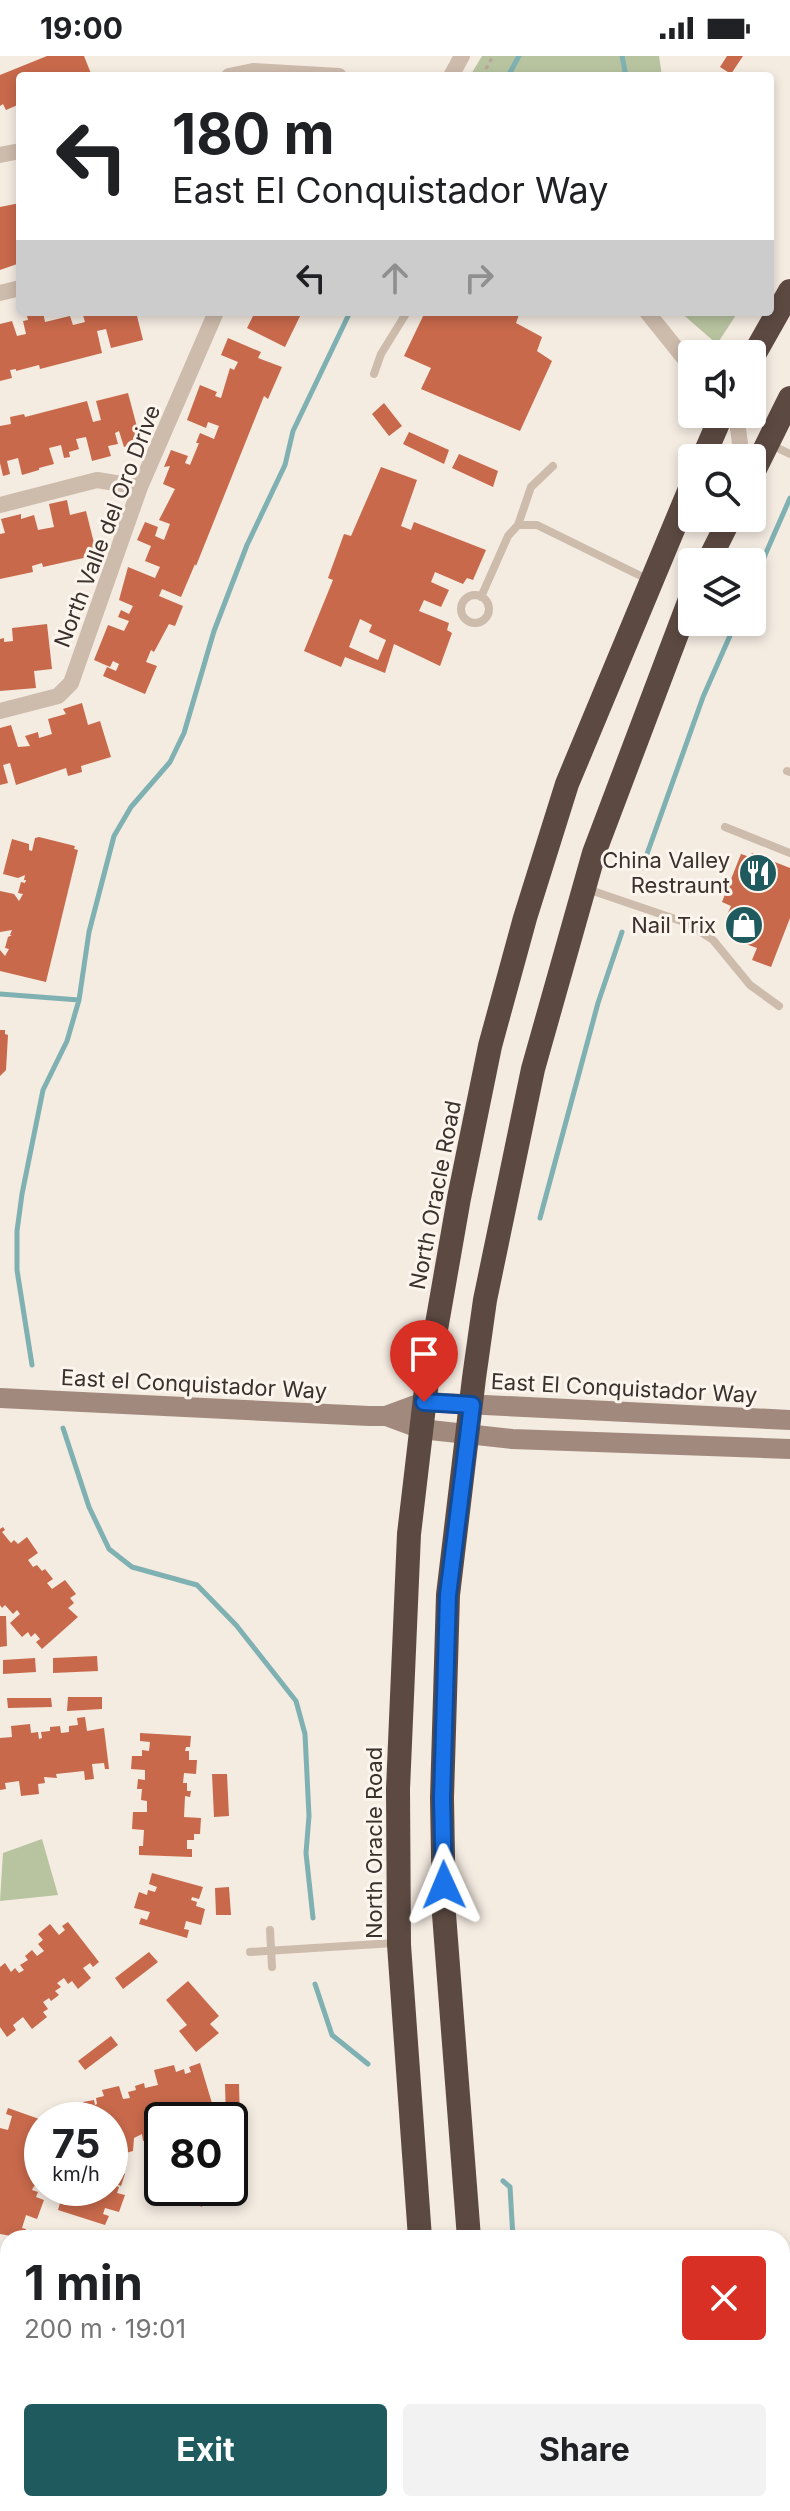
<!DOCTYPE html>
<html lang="en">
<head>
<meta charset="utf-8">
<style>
	:root { --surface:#fff; --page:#f2f2f2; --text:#202124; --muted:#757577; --accent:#1f5a5e }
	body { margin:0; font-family:Inter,sans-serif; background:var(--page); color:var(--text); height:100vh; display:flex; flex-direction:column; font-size:30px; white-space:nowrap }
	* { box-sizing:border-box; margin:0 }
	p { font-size:26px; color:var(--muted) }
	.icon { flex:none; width:44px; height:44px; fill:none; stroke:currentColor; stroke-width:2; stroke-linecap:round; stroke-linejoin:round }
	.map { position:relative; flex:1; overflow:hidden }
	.drawer { position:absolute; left:0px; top:2174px; width:790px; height:282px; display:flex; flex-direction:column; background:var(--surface); border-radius:24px 24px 0 0; box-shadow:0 4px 12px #0003 }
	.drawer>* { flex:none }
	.top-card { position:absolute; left:16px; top:16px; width:758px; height:244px; border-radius:8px; box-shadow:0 4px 12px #0003; background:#fff; color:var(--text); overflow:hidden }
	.buttons { position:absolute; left:678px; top:284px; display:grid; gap:16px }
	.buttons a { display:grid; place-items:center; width:88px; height:88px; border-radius:8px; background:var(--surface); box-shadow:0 4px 12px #0003; font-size:40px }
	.speed { position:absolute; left:24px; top:2046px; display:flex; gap:16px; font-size:40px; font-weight:700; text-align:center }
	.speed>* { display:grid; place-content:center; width:104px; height:104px; border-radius:50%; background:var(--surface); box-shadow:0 4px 12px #0003; line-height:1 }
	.speed small { font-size:20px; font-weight:400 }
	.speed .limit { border:4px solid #111; border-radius:12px; background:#fff; color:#111 }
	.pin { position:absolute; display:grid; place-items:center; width:68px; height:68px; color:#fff; margin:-82px -34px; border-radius:50% 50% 50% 0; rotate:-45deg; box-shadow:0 0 8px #0007 }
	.pin .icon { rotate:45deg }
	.me { position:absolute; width:88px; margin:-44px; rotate:359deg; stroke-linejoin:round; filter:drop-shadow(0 0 6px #0008) }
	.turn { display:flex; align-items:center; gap:28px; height:168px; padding:0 24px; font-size:36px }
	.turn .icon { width:104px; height:104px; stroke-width:2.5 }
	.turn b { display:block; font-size:56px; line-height:68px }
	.lanes { display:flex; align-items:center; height:76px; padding:0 24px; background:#0003; justify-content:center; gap:40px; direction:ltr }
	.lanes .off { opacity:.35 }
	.round { display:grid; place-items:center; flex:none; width:84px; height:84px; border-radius:8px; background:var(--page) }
	.headline { display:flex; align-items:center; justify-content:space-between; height:136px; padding:0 24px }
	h1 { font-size:48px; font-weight:700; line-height:60px }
	.cta { display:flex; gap:16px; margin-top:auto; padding:16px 24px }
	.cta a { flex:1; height:92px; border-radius:8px; background:var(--accent); color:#fff; font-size:32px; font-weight:700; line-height:92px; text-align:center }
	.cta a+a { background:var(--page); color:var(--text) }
	.status { display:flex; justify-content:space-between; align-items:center; height:56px; padding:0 40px; background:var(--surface); direction:ltr }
	.status svg { height:22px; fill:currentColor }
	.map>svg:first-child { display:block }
	.green { fill:#b8c4a0 }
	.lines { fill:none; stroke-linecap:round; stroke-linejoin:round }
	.stream { stroke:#7fb0b2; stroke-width:5 }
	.building { fill:#c8694b; fill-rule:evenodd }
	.path { stroke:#b9a596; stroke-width:3; stroke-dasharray:4 4; stroke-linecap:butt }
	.lane { stroke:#cdbbac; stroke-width:8 }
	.street { stroke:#cdbbac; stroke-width:16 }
	.secondary { stroke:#a18a7d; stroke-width:20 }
	.highway { stroke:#5c4a42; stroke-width:24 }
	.route-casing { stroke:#114b97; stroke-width:20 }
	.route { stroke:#1a73e8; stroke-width:14 }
	.labels { text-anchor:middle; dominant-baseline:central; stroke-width:6; stroke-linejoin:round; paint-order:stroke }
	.street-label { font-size:22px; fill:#3b302b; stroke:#fbf5ee }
	.poi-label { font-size:22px; fill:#3b302b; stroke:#fbf5ee; text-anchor:end }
</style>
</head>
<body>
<div class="status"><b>19:00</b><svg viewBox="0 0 49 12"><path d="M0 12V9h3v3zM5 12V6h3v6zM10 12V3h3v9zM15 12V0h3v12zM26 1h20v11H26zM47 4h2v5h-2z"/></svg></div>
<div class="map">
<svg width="790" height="2455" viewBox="0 0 790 2455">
	<rect width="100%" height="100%" fill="#f4ebe1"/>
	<path class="green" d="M 482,0 L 659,0 L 662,20 L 470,20 Z
		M 680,256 L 738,256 L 717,288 Z
		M 42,1783 L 58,1839 L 0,1845 L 3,1797 Z"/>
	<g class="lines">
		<path class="stream" d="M 622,0 L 626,20
			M 508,20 L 519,0
			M 752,529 L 790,442
			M 642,812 L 703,641 L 736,566
			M 0,938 L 79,944
			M 540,1162 L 598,947 L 622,876
			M 32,1309 L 17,1214 L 17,1175 L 22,1138 L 43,1034 L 67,985 L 79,944 L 89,876 L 114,780 L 131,751 L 170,706 L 184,677 L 214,575 L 247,489 L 285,409 L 293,375 L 350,256
			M 63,1372 L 89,1451 L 109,1493 L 132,1511 L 197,1529 L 236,1569 L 296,1645 L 305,1678 L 309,1760 L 306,1797 L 313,1862
			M 315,1928 L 332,1979 L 368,2008
			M 503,2125 L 510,2131 L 513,2182
			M 536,2448 L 537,2455"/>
	</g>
	<path class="building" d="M 47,0 L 84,0 L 92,20 L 20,20 L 20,48 L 6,54 L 3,48 L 0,50 L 0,19 Z
		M 727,0 L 743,0 L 731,18 L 720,11 Z
		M 20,147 L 20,207 L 0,214 L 0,151 Z
		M 26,256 L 43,256 L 45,266 L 70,260 L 73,269 L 85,266 L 82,256 L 136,256 L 143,284 L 111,292 L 106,273 L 97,275 L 102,297 L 40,313 L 39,309 L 16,315 L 16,313 L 10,314 L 12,322 L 0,325 L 0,268 L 12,265 L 17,280 L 26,278 L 23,265 L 28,264 Z
		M 245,256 L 302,256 L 285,291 L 247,272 L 253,260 Z
		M 425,256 L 520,256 L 516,267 L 542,281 L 537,295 L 552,305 L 520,375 L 421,333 L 431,312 L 404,300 Z
		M 228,282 L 261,296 L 258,302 L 282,311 L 268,343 L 264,340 L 196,510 L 195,508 L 181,541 L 162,533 L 159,540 L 183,550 L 175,570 L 169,568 L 154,596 L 151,594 L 146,606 L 157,610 L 145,638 L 103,620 L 107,611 L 116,615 L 119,608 L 113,605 L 110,611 L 94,604 L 108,569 L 124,575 L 129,565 L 118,561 L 121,554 L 129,558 L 133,550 L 119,544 L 128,511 L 155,522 L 160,511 L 145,505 L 151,490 L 137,484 L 145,466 L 158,471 L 155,480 L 164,484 L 170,468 L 159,464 L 175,433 L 163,428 L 170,410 L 164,411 L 171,394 L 188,400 L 185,407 L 190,409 L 199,387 L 196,387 L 200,377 L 214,383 L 219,370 L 208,366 L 206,372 L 187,364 L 200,329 L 217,336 L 215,340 L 221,342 L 230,312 L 234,314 L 238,306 L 221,299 Z
		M 128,337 L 141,386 L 124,391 L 119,375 L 115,377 L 118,388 L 108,390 L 111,400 L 92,405 L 86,381 L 76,383 L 79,393 L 69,396 L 70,401 L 64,402 L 61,389 L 49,392 L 54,408 L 39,412 L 39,414 L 22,419 L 18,402 L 7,405 L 10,418 L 3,420 L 0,407 L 0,370 L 11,368 L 10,361 L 24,358 L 25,361 L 87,345 L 93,366 L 101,364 L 96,345 Z
		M 384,347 L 402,370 L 389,380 L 372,358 Z
		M 409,376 L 449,394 L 444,408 L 403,388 Z
		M 459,398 L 498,415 L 493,431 L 452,412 Z
		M 381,411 L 417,424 L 401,470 L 411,474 L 414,466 L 486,494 L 473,524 L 467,522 L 463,528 L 435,516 L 431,526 L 449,534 L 441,551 L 424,544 L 419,555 L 449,567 L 447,574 L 452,577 L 440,610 L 394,588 L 385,617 L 345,601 L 341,611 L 304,595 L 333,524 L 328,522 L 344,478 L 351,480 ZM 360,563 L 372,569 L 369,576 L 386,584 L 378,604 L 349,591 Z
		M 67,444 L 70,459 L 86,455 L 97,499 L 43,511 L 42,507 L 32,510 L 33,516 L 0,523 L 0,478 L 5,477 L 1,463 L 21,458 L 21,463 L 34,459 L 38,474 L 54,471 L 49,448 Z
		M 47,568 L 52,613 L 34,615 L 36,632 L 0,635 L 0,583 L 4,582 L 4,586 L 13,585 L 12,572 Z
		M 82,647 L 88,669 L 100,665 L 111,701 L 81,710 L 82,716 L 68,720 L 66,712 L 16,729 L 10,707 L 3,709 L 8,727 L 0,729 L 0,672 L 11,669 L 18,691 L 30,690 L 25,680 L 38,676 L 39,682 L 52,678 L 48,663 L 66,658 L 63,653 Z
		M 39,781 L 75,790 L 74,793 L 78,794 L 46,926 L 0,915 L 0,894 L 5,900 L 9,893 L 5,892 L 8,881 L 12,879 L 10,879 L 12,874 L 0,876 L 0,835 L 14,838 L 19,845 L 23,838 L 18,837 L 21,826 L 25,827 L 26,824 L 24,824 L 25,819 L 18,822 L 3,818 L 12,783 L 29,788 L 29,794 L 32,795 L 35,782 Z
		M 752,797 L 790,812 L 790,862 L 771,911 L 752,904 L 757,892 L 737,885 L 739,879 L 728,875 L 731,867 L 725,864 L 731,850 L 722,846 L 741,798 L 750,801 Z
		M 0,974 L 5,974 L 5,978 L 8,979 L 6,1014 L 0,1020 Z
		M 3,1471 L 5,1474 L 2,1476 L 11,1487 L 14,1484 L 18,1488 L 27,1481 L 38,1497 L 28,1504 L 33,1511 L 37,1509 L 42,1515 L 45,1513 L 53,1523 L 47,1527 L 52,1533 L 65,1524 L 76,1538 L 70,1542 L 74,1547 L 68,1552 L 78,1561 L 42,1593 L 36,1586 L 40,1583 L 35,1577 L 31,1581 L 28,1576 L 22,1581 L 10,1567 L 20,1558 L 17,1554 L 13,1558 L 5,1549 L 2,1552 L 0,1549 L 0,1473 Z
		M 0,1560 L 6,1560 L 7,1590 L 0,1591 Z
		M 97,1600 L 98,1615 L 53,1617 L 53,1602 Z
		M 35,1602 L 36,1616 L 3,1618 L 3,1604 Z
		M 68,1641 L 102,1641 L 102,1653 L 67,1655 Z
		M 7,1642 L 51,1642 L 52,1651 L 8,1652 Z
		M 85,1661 L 87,1675 L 104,1672 L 109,1713 L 105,1713 L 104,1707 L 92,1708 L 94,1723 L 85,1724 L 84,1715 L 56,1718 L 57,1722 L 44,1721 L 45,1727 L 38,1728 L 39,1738 L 21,1740 L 19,1725 L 5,1727 L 6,1733 L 0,1734 L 0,1682 L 12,1681 L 11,1670 L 30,1668 L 31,1677 L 38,1676 L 39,1683 L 42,1682 L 41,1676 L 50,1675 L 50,1671 L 60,1670 L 61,1677 L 69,1676 L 69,1670 L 78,1669 L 77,1662 Z
		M 140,1677 L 191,1680 L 190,1691 L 186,1691 L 185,1695 L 189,1695 L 189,1704 L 197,1704 L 196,1718 L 184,1717 L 183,1727 L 187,1727 L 187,1735 L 191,1735 L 190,1741 L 185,1740 L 184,1761 L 201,1762 L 200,1778 L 194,1778 L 194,1784 L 187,1784 L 187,1793 L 192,1793 L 192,1801 L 139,1799 L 139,1790 L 143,1790 L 144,1774 L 132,1773 L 133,1756 L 147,1756 L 147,1745 L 141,1744 L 142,1733 L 137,1733 L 138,1723 L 145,1724 L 145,1714 L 131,1713 L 132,1700 L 142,1700 L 142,1694 L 149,1695 L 150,1686 L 140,1685 Z
		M 212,1718 L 227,1718 L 229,1760 L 214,1761 Z
		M 152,1817 L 203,1831 L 199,1843 L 192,1841 L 191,1844 L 197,1846 L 196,1850 L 205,1853 L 201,1869 L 186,1865 L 184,1873 L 189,1874 L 187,1882 L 139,1868 L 141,1862 L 147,1864 L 150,1856 L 134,1852 L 139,1836 L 147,1839 L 148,1834 L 155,1836 L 157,1831 L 149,1828 Z
		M 229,1831 L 231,1859 L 216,1859 L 215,1832 Z
		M 68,1866 L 99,1906 L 93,1911 L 90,1907 L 83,1912 L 91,1922 L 78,1933 L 72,1925 L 68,1928 L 64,1922 L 57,1927 L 61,1931 L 55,1935 L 59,1939 L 51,1945 L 49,1942 L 43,1946 L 48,1953 L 43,1956 L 47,1961 L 32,1973 L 23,1961 L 13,1969 L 16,1974 L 7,1981 L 0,1971 L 0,1911 L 5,1907 L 11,1916 L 15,1912 L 19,1917 L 24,1914 L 20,1909 L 28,1904 L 25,1900 L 32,1894 L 37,1900 L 44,1895 L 38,1888 L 43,1884 L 38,1878 L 50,1868 L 59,1879 L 65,1874 L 62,1870 Z
		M 149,1896 L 158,1906 L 123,1933 L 115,1922 Z
		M 188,1925 L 219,1960 L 210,1968 L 219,1977 L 196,1996 L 179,1975 L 187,1969 L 166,1944 Z
		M 111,1980 L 118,1989 L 85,2014 L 78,2005 Z
		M 200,2007 L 217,2064 L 204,2064 L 203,2062 L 162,2064 L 162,2071 L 151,2078 L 152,2083 L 143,2085 L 142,2078 L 134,2082 L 133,2095 L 118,2099 L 117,2092 L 112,2093 L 110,2085 L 110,2064 L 88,2064 L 83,2046 L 94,2044 L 95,2049 L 97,2048 L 96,2042 L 104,2040 L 102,2034 L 119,2030 L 123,2043 L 130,2042 L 128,2036 L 136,2034 L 135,2030 L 144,2027 L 145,2032 L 158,2029 L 154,2014 L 174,2009 L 176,2016 L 184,2013 L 185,2018 L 191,2016 L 189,2011 Z
		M 225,2028 L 239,2028 L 240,2069 L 230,2069 L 230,2064 L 226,2064 Z
		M 8,2052 L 42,2064 L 42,2105 L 35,2103 L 33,2110 L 38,2111 L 35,2119 L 42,2122 L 39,2132 L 34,2130 L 32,2134 L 38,2136 L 36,2141 L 44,2144 L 37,2163 L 26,2159 L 22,2172 L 26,2173 L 23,2182 L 0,2178 L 0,2072 L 8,2074 L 12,2060 L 6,2058 Z
		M 110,2114 L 125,2118 L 121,2130 L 110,2126 Z
		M 110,2127 L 119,2131 L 117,2137 L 125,2139 L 119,2156 L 105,2152 L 103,2158 L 109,2160 L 105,2169 L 58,2154 L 60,2147 L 65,2149 L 69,2136 L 58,2132 L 110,2132 Z
		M 205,2132 L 229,2132 L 201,2151 L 193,2140 Z
		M 0,2200 L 8,2204 L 8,2250 L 4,2255 L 8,2258 L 3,2268 L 8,2271 L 3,2277 L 0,2275 Z"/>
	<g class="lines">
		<path class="path" d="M 482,20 L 493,0"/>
		<path class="lane" d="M 374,318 L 381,298 L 407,256
			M 769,388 L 790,398
			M 518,469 L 531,431 L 553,410
			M461 553a14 14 0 1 1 28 0a14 14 0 1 1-28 0Z
			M 481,541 L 508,480 L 518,469 L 537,469 L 649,524
			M 787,715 L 790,716
			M 725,771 L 790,797
			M 587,833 L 687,867 L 713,884 L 750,929 L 779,950
			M 270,1874 L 272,1911
			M 250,1896 L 394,1887
			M 651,2448 L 666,2455
			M 787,2455 L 790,2448"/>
		<path class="street" d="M 229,20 L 253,15 L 339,20
			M 451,20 L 462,0
			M 0,99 L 20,95
			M 0,237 L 20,232
			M 647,256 L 692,312
			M 736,358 L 742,402
			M 0,449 L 97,424 L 140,431
			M 0,655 L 58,640 L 71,627 L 140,431 L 216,256
			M 140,2448 L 147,2455"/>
		<path class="secondary" d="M 0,1342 L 369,1360 L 386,1360 L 424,1346 L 790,1364
			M 386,1360 L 421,1373 L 512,1383 L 790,1393
			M 0,2378 L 8,2378"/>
		<path class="highway" d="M 752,302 L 790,235
			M 703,402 L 722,358
			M 752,419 L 790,342
			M 708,506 L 730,462
			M 420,2182 L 399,1889 L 398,1733 L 409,1478 L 427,1325 L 459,1142 L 490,990 L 525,862 L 567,728 L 692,428
			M 469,2182 L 444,1858 L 442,1742 L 448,1539 L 474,1322 L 485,1244 L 533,1013 L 594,797 L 692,538
			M 441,2448 L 442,2455
			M 487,2448 L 488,2455"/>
	</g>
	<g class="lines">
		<g class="route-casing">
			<path id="route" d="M 424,1346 L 472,1349 L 448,1539 L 442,1742 L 444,1829"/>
		</g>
		<use href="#route" class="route"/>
	</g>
	<defs>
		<g id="restaurant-disc" transform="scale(2)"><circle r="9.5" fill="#1f5a5e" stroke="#fbf5ee"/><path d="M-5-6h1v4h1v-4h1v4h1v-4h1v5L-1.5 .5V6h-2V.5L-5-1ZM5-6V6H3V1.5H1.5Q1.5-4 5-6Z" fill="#fff"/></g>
		<g id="shop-disc" transform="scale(2)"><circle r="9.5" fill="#1f5a5e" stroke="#fbf5ee"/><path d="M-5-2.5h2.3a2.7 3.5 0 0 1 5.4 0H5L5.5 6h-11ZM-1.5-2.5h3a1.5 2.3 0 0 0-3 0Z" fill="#fff"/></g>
	</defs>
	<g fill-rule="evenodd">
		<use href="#restaurant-disc" x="758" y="817"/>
		<use href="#shop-disc" x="744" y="869"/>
	</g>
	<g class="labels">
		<g class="street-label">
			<text transform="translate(107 470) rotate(-69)">North Valle del Oro Drive</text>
			<text transform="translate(435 1139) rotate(-79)">North Oracle Road</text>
			<text transform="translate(194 1328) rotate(3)">East el Conquistador Way</text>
			<text transform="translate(624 1332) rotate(3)">East El Conquistador Way</text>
			<text transform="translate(374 1787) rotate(-90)">North Oracle Road</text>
		</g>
		<g class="poi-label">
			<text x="730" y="804">China Valley<tspan x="730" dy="25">Restraunt</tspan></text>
			<text x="716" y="869">Nail Trix</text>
		</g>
	</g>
</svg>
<div class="buttons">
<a><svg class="icon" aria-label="sound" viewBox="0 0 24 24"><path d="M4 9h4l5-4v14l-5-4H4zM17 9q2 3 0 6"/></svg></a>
<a><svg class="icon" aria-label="search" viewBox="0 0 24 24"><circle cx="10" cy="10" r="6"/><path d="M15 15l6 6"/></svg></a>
<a><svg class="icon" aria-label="layers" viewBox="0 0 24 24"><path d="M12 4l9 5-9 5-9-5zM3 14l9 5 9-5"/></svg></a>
</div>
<div class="speed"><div>75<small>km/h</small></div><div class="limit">80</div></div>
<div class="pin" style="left:424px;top:1346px;background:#d93025"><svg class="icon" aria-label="arrive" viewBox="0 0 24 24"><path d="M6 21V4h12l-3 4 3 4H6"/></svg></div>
<svg class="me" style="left:444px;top:1829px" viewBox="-20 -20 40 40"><path d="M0-17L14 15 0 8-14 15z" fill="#1a73e8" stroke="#fff" stroke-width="4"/></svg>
<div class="top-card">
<div class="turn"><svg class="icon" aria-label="left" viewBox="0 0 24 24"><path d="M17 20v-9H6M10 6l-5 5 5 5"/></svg><div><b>180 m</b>East El Conquistador Way</div></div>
<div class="lanes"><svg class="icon" aria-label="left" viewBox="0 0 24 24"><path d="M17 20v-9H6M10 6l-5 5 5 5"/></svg><svg class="icon off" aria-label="ahead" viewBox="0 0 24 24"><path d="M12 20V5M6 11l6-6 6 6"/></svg><svg class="icon off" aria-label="right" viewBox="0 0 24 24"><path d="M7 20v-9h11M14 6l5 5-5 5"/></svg></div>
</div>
<section class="drawer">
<div class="headline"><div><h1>1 min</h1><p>200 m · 19:01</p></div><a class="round" style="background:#d93025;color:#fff"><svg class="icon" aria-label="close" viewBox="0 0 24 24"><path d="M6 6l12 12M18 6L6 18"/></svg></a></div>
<div class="cta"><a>Exit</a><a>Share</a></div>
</section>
</div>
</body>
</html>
